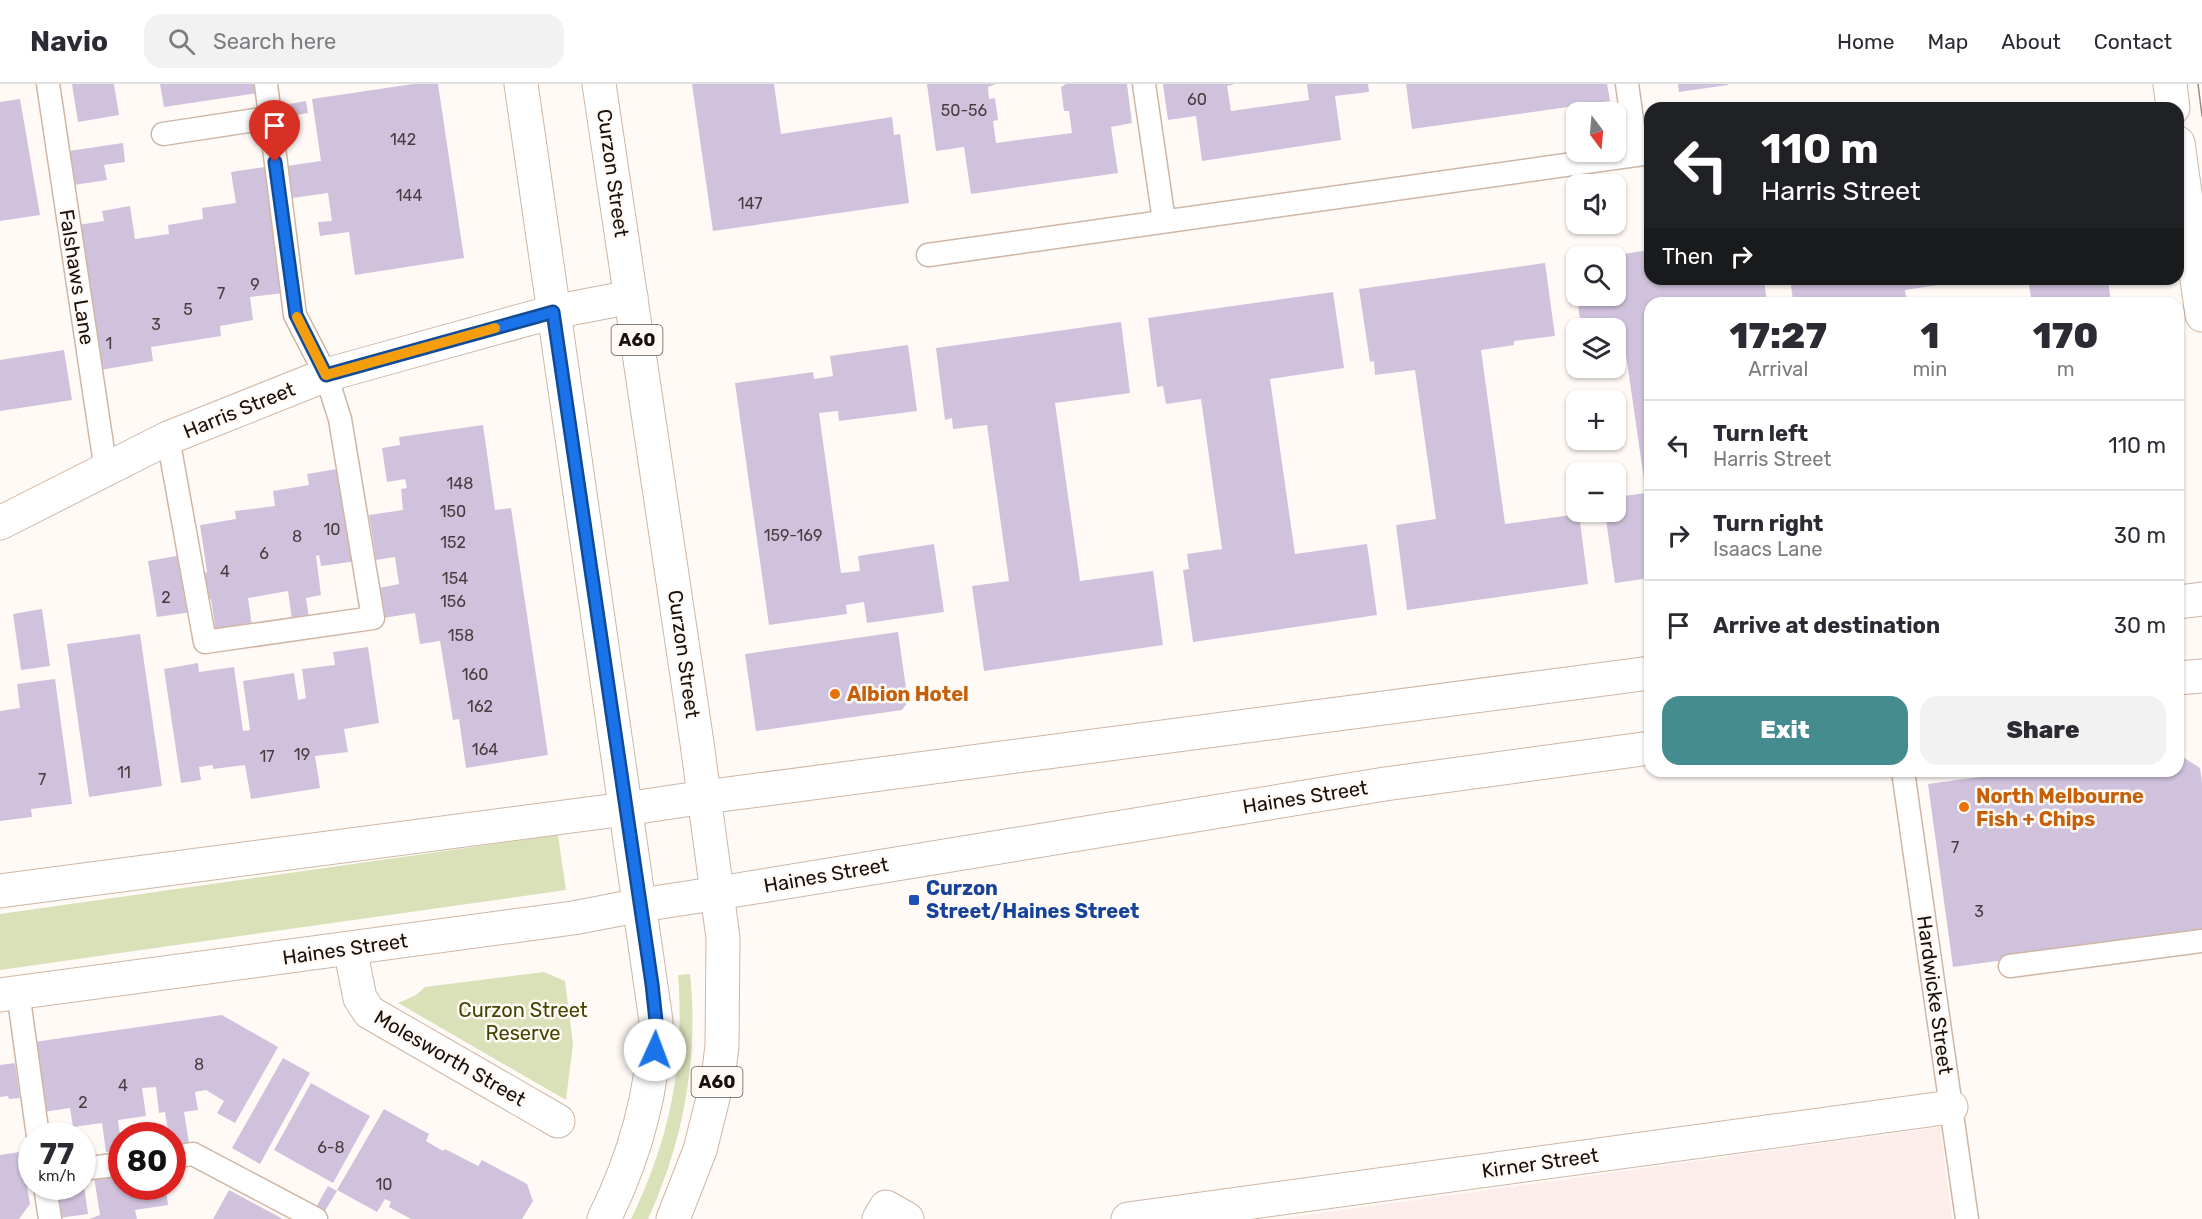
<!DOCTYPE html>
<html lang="en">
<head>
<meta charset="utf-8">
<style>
	:root { --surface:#fff; --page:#f2f2f3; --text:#2b2b33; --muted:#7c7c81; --line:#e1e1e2; --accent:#458c90 }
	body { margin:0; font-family:Rubik,sans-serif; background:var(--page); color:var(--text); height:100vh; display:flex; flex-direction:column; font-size:22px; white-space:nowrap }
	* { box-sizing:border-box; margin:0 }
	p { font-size:20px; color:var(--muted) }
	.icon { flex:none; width:33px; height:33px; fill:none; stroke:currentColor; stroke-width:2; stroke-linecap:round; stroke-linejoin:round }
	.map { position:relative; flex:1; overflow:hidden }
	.drawer { position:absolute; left:1644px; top:213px; width:540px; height:480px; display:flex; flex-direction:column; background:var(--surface); border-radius:18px; box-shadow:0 2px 4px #0004 }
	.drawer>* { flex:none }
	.banner { position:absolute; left:1644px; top:18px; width:540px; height:183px; border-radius:18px; box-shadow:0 2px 4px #0004; background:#202124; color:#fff; overflow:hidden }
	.needle { width:39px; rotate:164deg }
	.tools { position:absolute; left:1566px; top:18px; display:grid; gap:12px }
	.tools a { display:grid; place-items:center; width:60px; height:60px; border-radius:12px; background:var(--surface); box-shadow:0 2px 4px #0004; font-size:30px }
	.speed { position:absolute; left:18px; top:1038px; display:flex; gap:12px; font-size:30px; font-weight:700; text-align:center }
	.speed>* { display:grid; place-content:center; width:78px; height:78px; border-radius:50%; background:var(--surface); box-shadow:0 2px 4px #0004; line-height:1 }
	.speed small { font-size:15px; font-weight:400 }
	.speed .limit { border:9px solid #d22; background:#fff; color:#111 }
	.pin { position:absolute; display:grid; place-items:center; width:51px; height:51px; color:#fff; margin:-62px -26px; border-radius:50% 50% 50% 0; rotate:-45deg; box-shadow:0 0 6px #0007 }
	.pin .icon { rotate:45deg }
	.me { position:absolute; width:66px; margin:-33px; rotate:2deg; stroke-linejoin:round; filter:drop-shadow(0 0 4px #0008) }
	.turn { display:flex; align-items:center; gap:21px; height:126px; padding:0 18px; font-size:27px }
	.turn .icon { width:78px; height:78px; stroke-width:2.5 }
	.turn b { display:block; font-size:42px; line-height:51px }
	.then { display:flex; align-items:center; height:57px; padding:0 18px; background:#0003; gap:12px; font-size:22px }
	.eta { display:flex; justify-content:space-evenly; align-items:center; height:102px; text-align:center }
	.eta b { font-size:36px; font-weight:800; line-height:42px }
	.button { display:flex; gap:12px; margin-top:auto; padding:12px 18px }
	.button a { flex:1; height:69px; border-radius:18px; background:var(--accent); color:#fff; font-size:24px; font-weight:800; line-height:69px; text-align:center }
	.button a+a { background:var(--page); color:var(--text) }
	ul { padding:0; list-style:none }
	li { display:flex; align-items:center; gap:18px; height:90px; padding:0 18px; border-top:2px solid var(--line) }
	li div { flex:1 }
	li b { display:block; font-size:22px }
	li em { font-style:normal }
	header { display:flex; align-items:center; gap:36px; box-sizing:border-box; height:84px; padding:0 30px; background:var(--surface); border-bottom:2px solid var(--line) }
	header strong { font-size:28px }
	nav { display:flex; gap:33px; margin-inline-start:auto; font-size:21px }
	.search { width:420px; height:54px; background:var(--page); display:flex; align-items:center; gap:15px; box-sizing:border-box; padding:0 21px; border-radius:18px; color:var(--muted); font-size:22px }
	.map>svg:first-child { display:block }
	.education { fill:#fdedea }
	.green { fill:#dae1b9 }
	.building { fill:#d0c2dc }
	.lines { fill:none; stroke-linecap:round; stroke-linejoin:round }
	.lane-casing { stroke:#cfb6a4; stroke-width:25 }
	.street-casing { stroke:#cfb6a4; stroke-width:35 }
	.secondary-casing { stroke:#cfb6a4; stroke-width:35 }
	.highway-casing { stroke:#cfb6a4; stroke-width:35 }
	.lane { stroke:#fff; stroke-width:22 }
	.street { stroke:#fff; stroke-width:33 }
	.secondary { stroke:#fff; stroke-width:33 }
	.highway { stroke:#fff; stroke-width:33 }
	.tram { stroke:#958e89; stroke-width:1.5 }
	.route-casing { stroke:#114b97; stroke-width:15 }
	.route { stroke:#1a73e8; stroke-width:10 }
	.slow { stroke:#f59e0b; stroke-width:10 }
	.food-dot { fill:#e8710a; stroke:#fffaf6; stroke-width:2 }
	.transit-dot { fill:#1a4fb4; stroke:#fffaf6; stroke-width:2 }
	.labels { text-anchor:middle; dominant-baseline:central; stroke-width:5; stroke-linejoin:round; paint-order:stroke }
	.number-label { font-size:16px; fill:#473c3e }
	.shield { fill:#fffaf6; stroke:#5e5651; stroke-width:1.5 }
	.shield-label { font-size:18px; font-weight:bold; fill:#19100a }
	.street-label { font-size:20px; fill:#19100a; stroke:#fffaf6 }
	.food-label { font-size:20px; font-weight:bold; fill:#c56008; stroke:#fffaf6; text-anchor:start }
	.transit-label { font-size:20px; font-weight:bold; fill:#164399; stroke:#fffaf6; text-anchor:start }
	.park-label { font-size:20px; fill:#404601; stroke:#fffaf6 }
</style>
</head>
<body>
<header>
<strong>Navio</strong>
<div class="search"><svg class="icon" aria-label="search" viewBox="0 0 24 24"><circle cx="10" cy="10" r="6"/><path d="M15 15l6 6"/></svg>Search here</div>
<nav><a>Home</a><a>Map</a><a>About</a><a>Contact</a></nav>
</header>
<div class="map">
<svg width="2202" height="1135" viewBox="0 0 2202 1135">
	<rect width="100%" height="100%" fill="#fffaf6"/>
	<path class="education" d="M 1940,1043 L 1952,1135 L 1279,1135 Z"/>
	<path class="green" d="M 558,751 L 566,806 L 0,886 L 0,830 Z
		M 544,888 L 565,897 L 573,960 L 566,1016 L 398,919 L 416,911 L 425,903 Z
		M 690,890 C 699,975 683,1058 648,1135 L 631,1135 C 670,1055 685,980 678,891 Z"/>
	<path class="building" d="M 72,0 L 114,0 L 119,31 L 78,38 Z
		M 160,0 L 256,0 L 257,9 L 164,23 Z
		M 413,0 L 438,0 L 464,174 L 355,191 L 349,148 L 320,152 L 318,138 L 332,137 L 328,109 L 292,114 L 287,82 L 321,77 L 312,15 Z
		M 692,0 L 774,0 L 781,50 L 892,33 L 894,51 L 900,50 L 909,119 L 713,147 Z
		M 927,0 L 996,0 L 988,3 L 989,15 L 995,14 L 998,36 L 993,37 L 996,59 L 1072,49 L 1069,27 L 1064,27 L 1061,3 L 1066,0 L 1127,0 L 1132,39 L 1111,43 L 1118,89 L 971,110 L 964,63 L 936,67 Z
		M 1163,0 L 1235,0 L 1227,2 L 1231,27 L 1309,16 L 1307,0 L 1368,0 L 1369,8 L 1335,12 L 1341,56 L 1202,77 L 1196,32 L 1168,36 Z
		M 1406,0 L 1607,0 L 1610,17 L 1412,45 Z
		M 1678,0 L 1728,0 L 1728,1 L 1679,8 Z
		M 20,15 L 40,131 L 0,137 L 0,18 Z
		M 306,17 L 308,29 L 285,33 L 284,21 Z
		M 123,59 L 125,78 L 104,81 L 107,96 L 74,101 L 69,67 Z
		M 265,83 L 284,209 L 250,213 L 253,236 L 220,242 L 221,252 L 151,263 L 153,277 L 100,286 L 78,141 L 104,137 L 102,127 L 130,122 L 135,155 L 169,150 L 168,141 L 203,135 L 202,124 L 236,119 L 231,88 Z
		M 1650,166 L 1650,195 L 1764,195 L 1767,219 L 1650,219 L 1650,494 L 1615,499 L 1605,428 L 1616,428 L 1616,413 L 1646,409 L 1624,257 L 1616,258 L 1616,244 L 1581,244 L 1577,212 L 1616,212 L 1616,171 Z
		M 1545,179 L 1555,252 L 1514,257 L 1514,261 L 1481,266 L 1505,440 L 1579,430 L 1588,500 L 1407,526 L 1396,441 L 1436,435 L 1415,286 L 1375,291 L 1374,277 L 1370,278 L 1359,205 Z
		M 1790,195 L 1971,195 L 1971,196 L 1905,206 L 1907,219 L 1802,219 L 1801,216 L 1793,216 Z
		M 2028,195 L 2108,195 L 2111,219 L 2032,219 Z
		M 1333,208 L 1344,284 L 1270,295 L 1295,470 L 1367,460 L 1377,531 L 1193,558 L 1183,486 L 1189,485 L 1187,470 L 1222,465 L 1201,315 L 1166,320 L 1163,302 L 1157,303 L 1148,234 Z
		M 1121,238 L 1130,309 L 1055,319 L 1080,497 L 1153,487 L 1163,561 L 984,587 L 972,502 L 1009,497 L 987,341 L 953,345 L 952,334 L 945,336 L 936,264 Z
		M 908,261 L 917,327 L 839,337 L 838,327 L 819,329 L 841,489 L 860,487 L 858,472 L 934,460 L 944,528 L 867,539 L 864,518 L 846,521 L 847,530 L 769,541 L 735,299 L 813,288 L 814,295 L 833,292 L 830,272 Z
		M 64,266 L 72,316 L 0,327 L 0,276 Z
		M 483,341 L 495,426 L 511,424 L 548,671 L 466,684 L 459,635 L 453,636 L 440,557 L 420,560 L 415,529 L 383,534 L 379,504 L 399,500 L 395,473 L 376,476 L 369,431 L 403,426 L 401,405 L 407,404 L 405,395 L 387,398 L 382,364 L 400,361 L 399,353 Z
		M 343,384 L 357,477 L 321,482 L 319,471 L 316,472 L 321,511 L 306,514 L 309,534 L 292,536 L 288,507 L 248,514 L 252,542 L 216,548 L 211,515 L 208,516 L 204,489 L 207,488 L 200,441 L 236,435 L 235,427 L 275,422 L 273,407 L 309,401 L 307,390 Z
		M 182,471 L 192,528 L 157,533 L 148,477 Z
		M 42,525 L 50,582 L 21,586 L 13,530 Z
		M 898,548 L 908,618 L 902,626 L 756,647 L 745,570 Z
		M 140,550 L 162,702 L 89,713 L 67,560 Z
		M 368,563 L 379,639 L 344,645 L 348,668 L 315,672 L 320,704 L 251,715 L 245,681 L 213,685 L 213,681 L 199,683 L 201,696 L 181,699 L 164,585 L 198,579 L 199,588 L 234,583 L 243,647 L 250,646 L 243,597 L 294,589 L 298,616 L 306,614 L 302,585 L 335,581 L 333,568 Z
		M 55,595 L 72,720 L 31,725 L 32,733 L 0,737 L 0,627 L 20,624 L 17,600 Z
		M 2178,670 L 2200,684 L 2202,699 L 2202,849 L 1953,883 L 1928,700 L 2024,687 L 2178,687 Z
		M 222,931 L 278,963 L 235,1039 L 217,1029 L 224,1017 L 206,1006 L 195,1008 L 198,1026 L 184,1028 L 189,1059 L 172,1062 L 172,1052 L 169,1052 L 165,1028 L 159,1029 L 156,1003 L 142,1004 L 146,1032 L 118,1036 L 122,1066 L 106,1068 L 102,1039 L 73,1043 L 70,1024 L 43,1028 L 34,958 Z
		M 283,974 L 310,989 L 260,1080 L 232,1064 Z
		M 15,979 L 20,1014 L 9,1015 L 8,1012 L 0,1013 L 0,981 Z
		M 311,999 L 370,1032 L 333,1099 L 274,1066 Z
		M 384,1025 L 429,1050 L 426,1057 L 443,1067 L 445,1065 L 478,1082 L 482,1076 L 527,1100 L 533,1117 L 522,1135 L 411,1135 L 389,1123 L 391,1118 L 385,1115 L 377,1128 L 337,1106 Z
		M 26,1067 L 32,1101 L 27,1102 L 30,1120 L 19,1135 L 0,1135 L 0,1071 Z
		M 118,1090 L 122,1102 L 169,1102 L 166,1105 L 168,1121 L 135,1126 L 137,1135 L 89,1135 L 100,1131 L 94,1093 Z
		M 84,1102 L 88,1130 L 59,1134 L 54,1107 Z
		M 328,1102 L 337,1107 L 323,1130 L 315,1125 Z
		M 229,1106 L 283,1135 L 213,1135 Z"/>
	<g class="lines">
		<g class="lane-casing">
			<path id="lane" d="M 48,0 L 106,387
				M 1144,0 L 1164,137
				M 1627,0 L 1637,71
				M 163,50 L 269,34
				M 928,171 L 1650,69
				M 168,354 L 205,558 L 373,534 L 340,335 L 326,291 L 295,231 L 266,0
				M 1903,687 L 1967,1135
				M 2010,882 L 2202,857
				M 18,908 L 38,1052
				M 172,1073 L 193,1070 L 316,1135
				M 82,1085 L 122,1080
				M 45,1102 L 50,1135"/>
		</g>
		<g class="street-casing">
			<path id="street" d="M 0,439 L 168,354 L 326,291 L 553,228 L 631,213
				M 0,807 L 625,725
				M 350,864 L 360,914 L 369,928 L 558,1037
				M 0,911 L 573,834 L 641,821
				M 879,1135 L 886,1123 L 907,1135
				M 1128,1135 L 1951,1023"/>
		</g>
		<g class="secondary-casing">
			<path id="secondary" d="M 2170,0 L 2173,24
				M 2178,59 L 2202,231
				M 2178,518 L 2202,515
				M 2178,594 L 2202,592
				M 705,713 L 1650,589
				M 719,809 L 1385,700 L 1650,664"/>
		</g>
		<g class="highway-casing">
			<path id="highway" d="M 521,0 L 656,937 C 653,1006 635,1073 604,1135
				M 599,0 L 697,659 L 723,854 L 722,962 L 718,994 L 700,1066 L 673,1135
				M 625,725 L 705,713
				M 641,821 L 719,809"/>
		</g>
		<use href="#lane" class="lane"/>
		<use href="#street" class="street"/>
		<use href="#secondary" class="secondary"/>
		<use href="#highway" class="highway"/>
		<path class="tram" d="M 2198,0 L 2202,32"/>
	</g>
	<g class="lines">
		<g class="route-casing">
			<path id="route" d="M 275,78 L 296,231 L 326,291 L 553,228 L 652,900 L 656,937 L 655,966"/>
		</g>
		<use href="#route" class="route"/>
		<path class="slow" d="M 297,233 L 326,291 L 495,244"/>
	</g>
	<g class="food-dot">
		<circle cx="835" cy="610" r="6"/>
		<circle cx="1964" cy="723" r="6"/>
	</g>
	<rect class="transit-dot" x="908" y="810" width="12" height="12" rx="3"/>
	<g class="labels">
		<g class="number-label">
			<text x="1197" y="15">60</text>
			<text x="964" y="26">50-56</text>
			<text x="403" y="55">142</text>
			<text x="409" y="111">144</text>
			<text x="750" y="119">147</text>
			<text x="255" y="200">9</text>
			<text x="221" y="209">7</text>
			<text x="188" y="225">5</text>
			<text x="156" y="240">3</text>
			<text x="109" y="259">1</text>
			<text x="460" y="399">148</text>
			<text x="453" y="427">150</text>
			<text x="332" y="445">10</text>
			<text x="793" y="451">159-169</text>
			<text x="297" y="452">8</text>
			<text x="453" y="458">152</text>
			<text x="264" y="469">6</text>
			<text x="225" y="487">4</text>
			<text x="455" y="494">154</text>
			<text x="166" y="513">2</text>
			<text x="453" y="517">156</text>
			<text x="461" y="551">158</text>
			<text x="475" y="590">160</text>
			<text x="480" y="622">162</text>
			<text x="485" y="665">164</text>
			<text x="302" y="670">19</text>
			<text x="267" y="672">17</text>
			<text x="124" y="688">11</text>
			<text x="42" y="695">7</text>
			<text x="1955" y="763">7</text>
			<text x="1979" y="827">3</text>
			<text x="199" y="980">8</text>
			<text x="123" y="1001">4</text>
			<text x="83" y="1018">2</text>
			<text x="331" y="1063">6-8</text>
			<text x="384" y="1100">10</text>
		</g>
		<g class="shield">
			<rect x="611.5" y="241" width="51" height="30" rx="4.5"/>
			<rect x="691.5" y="983" width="51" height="30" rx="4.5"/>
		</g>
		<g class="shield-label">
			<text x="637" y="256">A60</text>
			<text x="717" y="998">A60</text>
		</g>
		<g class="street-label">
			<text transform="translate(613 89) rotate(82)">Curzon Street</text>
			<text transform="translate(77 193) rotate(81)">Falshaws Lane</text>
			<text transform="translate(239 326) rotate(-22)">Harris Street</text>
			<text transform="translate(684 570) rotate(82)">Curzon Street</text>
			<text transform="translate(1305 713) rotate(-9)">Haines Street</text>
			<text transform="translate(826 791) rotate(-10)">Haines Street</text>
			<text transform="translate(345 865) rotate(-8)">Haines Street</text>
			<text transform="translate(1935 911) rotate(82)">Hardwicke Street</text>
			<text transform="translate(450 974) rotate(30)">Molesworth Street</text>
			<text transform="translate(1540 1079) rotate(-8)">Kirner Street</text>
		</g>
		<g class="food-label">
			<text x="847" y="610">Albion Hotel</text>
			<text x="1976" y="712">North Melbourne<tspan x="1976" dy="23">Fish + Chips</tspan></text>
		</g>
		<g class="transit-label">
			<text x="926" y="804">Curzon<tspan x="926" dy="23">Street/Haines Street</tspan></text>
		</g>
		<g class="park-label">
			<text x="523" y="926">Curzon Street<tspan x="523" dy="23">Reserve</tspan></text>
		</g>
	</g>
</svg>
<div class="tools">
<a><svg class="needle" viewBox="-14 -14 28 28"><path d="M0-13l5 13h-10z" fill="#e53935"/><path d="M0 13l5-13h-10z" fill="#7c7c81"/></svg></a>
<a><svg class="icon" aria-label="sound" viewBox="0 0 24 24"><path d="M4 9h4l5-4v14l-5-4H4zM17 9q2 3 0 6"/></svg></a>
<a><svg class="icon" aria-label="search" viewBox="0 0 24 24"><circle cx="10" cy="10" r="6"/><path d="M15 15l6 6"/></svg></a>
<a><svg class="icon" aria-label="layers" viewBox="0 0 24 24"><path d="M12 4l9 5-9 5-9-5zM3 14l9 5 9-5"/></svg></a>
<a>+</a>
<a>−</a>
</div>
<div class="speed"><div>77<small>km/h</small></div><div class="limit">80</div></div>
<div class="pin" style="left:275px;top:78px;background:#d93025"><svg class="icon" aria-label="arrive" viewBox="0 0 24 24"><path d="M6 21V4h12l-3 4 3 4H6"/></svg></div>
<svg class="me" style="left:655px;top:966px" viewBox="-20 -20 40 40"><circle r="19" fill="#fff"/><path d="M0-13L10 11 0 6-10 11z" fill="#1a73e8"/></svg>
<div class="banner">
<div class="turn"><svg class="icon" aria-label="left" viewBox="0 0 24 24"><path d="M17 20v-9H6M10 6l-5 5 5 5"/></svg><div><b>110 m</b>Harris Street</div></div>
<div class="then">Then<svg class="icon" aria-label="right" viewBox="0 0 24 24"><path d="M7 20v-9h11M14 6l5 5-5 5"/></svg></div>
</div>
<section class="drawer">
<div class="eta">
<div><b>17:27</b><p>Arrival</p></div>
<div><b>1</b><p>min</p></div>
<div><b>170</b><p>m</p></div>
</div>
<ul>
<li><svg class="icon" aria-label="left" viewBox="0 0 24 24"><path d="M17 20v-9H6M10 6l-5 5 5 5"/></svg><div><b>Turn left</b><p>Harris Street</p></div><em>110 m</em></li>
<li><svg class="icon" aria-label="right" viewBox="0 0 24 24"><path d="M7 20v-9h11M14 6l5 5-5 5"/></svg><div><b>Turn right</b><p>Isaacs Lane</p></div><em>30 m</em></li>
<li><svg class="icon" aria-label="arrive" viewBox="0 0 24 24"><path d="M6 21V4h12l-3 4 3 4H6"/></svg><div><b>Arrive at destination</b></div><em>30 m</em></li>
</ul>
<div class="button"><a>Exit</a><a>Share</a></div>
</section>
</div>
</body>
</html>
